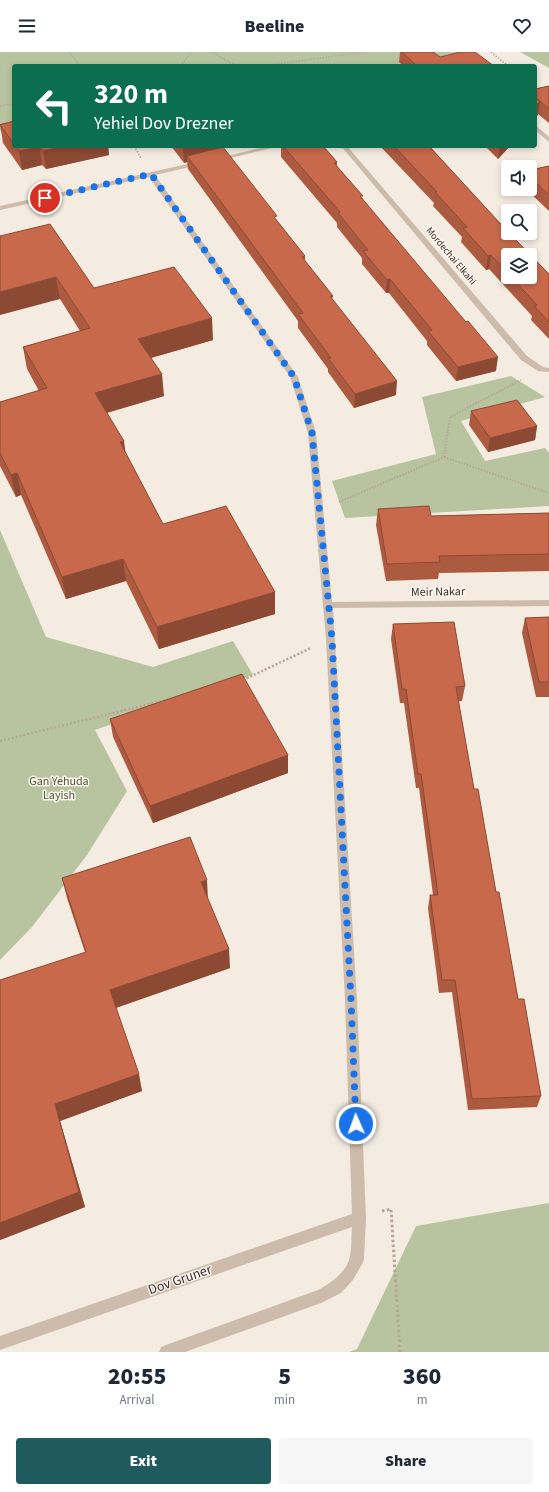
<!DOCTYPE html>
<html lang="en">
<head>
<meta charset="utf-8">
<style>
	:root { --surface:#fff; --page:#f6f6f7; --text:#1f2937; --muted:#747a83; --accent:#1f5a5e }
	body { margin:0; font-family:"Source Sans 3",sans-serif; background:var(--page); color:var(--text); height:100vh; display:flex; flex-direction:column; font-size:15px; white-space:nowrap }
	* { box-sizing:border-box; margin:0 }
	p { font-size:13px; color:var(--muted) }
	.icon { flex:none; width:22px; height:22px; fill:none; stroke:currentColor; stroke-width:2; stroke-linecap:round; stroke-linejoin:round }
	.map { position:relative; height:1300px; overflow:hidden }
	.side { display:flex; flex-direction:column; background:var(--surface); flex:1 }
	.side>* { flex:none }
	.top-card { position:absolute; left:12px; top:12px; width:525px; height:84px; border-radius:4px; box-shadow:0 2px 6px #0003; background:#0b6e4f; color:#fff; overflow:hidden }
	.fabs { position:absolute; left:501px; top:108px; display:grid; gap:8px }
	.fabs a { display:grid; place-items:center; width:36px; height:36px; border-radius:4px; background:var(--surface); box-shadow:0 2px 6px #0003; font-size:20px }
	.pin { position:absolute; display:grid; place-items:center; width:34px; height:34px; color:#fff; margin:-17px; border:2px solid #fff; border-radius:50%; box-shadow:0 1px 4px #0007 }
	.me { position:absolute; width:44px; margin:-22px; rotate:358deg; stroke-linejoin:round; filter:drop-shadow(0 0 3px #0008) }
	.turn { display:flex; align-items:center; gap:14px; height:84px; padding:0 16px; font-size:18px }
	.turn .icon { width:52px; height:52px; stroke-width:2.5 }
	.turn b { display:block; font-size:28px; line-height:34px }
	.eta { display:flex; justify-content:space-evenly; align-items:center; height:68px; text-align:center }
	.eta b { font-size:24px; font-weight:800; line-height:28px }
	.cta { display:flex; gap:8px; margin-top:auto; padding:8px 16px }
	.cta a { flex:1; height:46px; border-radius:4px; background:var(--accent); color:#fff; font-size:16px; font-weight:800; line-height:46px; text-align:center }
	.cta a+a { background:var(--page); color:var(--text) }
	header { display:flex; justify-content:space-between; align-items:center; height:52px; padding:0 16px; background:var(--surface); font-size:18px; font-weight:800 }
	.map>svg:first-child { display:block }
	.green { fill:#b8c4a0 }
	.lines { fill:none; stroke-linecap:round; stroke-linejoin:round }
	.path-far3 { stroke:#b9a596; stroke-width:1.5; stroke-dasharray:1.5 1.5; stroke-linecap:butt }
	.path-far2 { stroke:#b9a596; stroke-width:2; stroke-dasharray:1.5 1.5; stroke-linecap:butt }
	.path-far1 { stroke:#b9a596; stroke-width:2.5; stroke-dasharray:2 2; stroke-linecap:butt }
	.path { stroke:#b9a596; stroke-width:3; stroke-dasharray:2.5 2.5; stroke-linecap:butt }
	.minor { fill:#cdbbac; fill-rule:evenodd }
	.wall { fill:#ac5a40; fill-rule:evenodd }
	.shaded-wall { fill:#8c4a34 }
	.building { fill:#c8694b; stroke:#8c4a34 }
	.route { stroke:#1a73e8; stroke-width:7; stroke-dasharray:0 12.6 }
	.labels { text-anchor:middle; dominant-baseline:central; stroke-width:3; stroke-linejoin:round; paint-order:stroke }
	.far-street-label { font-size:10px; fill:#3b302b; stroke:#fbf5ee }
	.street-label { font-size:12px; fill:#3b302b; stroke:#fbf5ee }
	.park-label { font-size:12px; fill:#4a5a2e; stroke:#fbf5ee }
	.near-street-label { font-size:14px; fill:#3b302b; stroke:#fbf5ee }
</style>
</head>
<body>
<header><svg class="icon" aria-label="menu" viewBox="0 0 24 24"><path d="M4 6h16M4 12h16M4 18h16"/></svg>Beeline<svg class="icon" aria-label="heart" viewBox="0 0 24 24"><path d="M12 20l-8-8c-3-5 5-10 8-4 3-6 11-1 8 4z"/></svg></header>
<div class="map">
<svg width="549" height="1300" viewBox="0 0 549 1300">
	<rect width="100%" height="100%" fill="#f4ebe1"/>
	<path class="green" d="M 0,0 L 470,0 L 387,14 L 14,14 L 14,77 L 0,79 Z
		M 520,0 L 549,0 L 549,16 Z
		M 511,324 L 545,345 L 461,369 L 485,409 L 545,396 L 549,401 L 549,454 L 345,466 L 332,429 L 436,402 L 422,345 Z
		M 0,478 L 46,585 L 153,615 L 233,589 L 253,623 L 95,678 L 127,739 L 87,803 L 32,875 L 0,908 Z
		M 549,1151 L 549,1300 L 349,1300 L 357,1297 L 416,1174 Z"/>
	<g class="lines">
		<path class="path-far3" d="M 69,0 L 80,14
			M 211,0 L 236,14
			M 491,0 L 508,14
			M 180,14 L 192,0
			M 263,14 L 365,0
			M 0,54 L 14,52
			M 134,94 L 141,106"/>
		<path class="path-far2" d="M 444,405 L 549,441
			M 339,450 L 444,405 L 450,365 L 521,328"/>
		<path class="path-far1" d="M 243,628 L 311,596
			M 0,689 L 170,647"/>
		<path class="path" d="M 382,1159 L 391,1157 L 400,1300"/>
		<path class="minor" d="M 535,73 L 549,85 L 549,90 L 535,78 Z
			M 268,94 L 280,94 L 218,109 L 215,107 Z
			M 341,94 L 347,94 L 527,304 L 543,315 L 549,316 L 549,320 L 538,319 L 521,308 Z
			M 201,109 L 204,111 L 203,112 L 155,123 L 298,325 L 316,381 L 332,550 L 549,548 L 549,554 L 333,556 L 357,948 L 366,1166 L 364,1207 L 362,1212 L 353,1228 L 341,1241 L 321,1251 L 185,1300 L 159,1300 L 161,1295 L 166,1293 L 318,1238 C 331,1231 347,1220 350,1204 C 352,1195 351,1185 352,1175 L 0,1298 L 0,1284 L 352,1162 L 345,948 L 326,587 L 308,381 L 290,325 L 149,125 L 0,158 L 0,154 Z"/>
	</g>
	<path class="wall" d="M 400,0 L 433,0 L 440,5 L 494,14 L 403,14 L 399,10 Z
		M 549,34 L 549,71 L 538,62 L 535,37 Z
		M 14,69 L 14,94 L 108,94 L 109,103 L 46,117 L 42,113 L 22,118 L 3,91 L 0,72 Z
		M 171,94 L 219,94 L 219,96 L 305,204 L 305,209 L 333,244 L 332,247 L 396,343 L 354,356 L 328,320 L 328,317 L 298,276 L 298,269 L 188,117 L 187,110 L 184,111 Z
		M 281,94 L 323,94 L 337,110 L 337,114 L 496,319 L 456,329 L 427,293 L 427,289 L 389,241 L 386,241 L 362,212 L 362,206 L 337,175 L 337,171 L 281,105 Z
		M 380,94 L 429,94 L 523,196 L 549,222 L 549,287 L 531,268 L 532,264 L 489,217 L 486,218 L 461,190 L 462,185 L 433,154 L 434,151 ZM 508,203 L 530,225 L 508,225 Z
		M 485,94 L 510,94 L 498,107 Z
		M 549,114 L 549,159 L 526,137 L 530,137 L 530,118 Z
		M 0,184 L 94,236 L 213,288 L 151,306 L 164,344 L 107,361 L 126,402 L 163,472 L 275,540 L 275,562 L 159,597 L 126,529 L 66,547 L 21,443 L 16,445 L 0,414 L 0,350 L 39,339 L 27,317 L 23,295 L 80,279 L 60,247 Z
		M 471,359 L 537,374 L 535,388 L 488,400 L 469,373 Z
		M 378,457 L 431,464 L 549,461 L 549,519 L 439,521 L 438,527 L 386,529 L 376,473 Z
		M 549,565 L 549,645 L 536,645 L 522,581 L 525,566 Z
		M 393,572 L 465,634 L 462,649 L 458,649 L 474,737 L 496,840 L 518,947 L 541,1044 L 537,1055 L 468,1058 L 452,940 L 439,941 L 428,856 L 430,843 L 433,843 L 419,736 L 416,736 L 404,651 L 400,651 L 391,587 Z
		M 110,667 L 288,703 L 288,721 L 153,771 L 113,685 Z
		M 62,826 L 208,848 L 230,916 L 116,956 L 142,1039 L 60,1069 L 85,1155 L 0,1188 L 85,900 L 67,846 Z"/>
	<path class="shaded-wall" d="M 540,49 L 538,63 L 535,66 L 535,55 Z
		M 65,94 L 108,94 L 109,103 L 46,117 L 43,99 Z
		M 183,94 L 219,94 L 219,103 L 187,104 L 187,110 L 184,111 Z
		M 500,94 L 510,94 L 498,107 Z
		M 40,95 L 42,113 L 22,118 L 19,99 Z
		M 491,203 L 489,217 L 486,218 L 488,204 Z
		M 56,225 L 60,247 L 0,263 L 0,240 Z
		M 390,227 L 389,241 L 386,241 L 387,228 Z
		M 212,266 L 213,288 L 140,309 L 138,287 Z
		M 498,305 L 496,319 L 456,329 L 458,315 Z
		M 162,322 L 164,344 L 98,363 L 95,341 Z
		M 397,329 L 396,343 L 354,356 L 355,342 Z
		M 537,374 L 535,388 L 488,400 L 490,386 Z
		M 124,389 L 127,411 L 120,390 Z
		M 17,421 L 21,443 L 16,445 L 11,423 Z
		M 123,507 L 126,529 L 66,547 L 62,525 Z
		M 275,540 L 275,562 L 159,597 L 157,575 Z
		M 288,703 L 288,721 L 153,771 L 150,754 Z
		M 207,828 L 208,848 L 201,830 Z
		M 229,897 L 230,916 L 115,956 L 110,938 Z
		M 139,1022 L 142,1039 L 60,1069 L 85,1155 L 0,1188 L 0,1171 L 55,1052 Z"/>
	<path class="building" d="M 402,0 L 433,0 L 440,5 L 461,0 L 475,0 L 494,14 L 417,14 Z
		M 549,34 L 549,57 L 535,45 L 535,37 Z
		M 535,45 L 540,49 L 535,55 Z
		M 14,69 L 14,92 L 0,73 Z
		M 16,94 L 65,94 L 43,99 L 40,95 L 19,99 Z
		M 283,94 L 323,94 L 337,110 L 334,111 L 363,144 L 360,144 L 466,270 L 468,269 L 498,305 L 458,315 L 428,279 L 432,278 L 390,227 L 387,228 L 363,199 L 368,198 L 338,161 L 340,160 Z
		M 394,94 L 429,94 L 508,180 L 508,181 L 509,181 L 549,222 L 549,270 L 534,254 L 537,253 L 511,225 L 530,225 L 530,203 L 508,203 L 508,221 L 491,203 L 488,204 L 463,176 L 467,175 L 435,140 L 437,140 Z
		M 223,95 L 277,164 L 274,165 L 305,204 L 302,205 L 333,244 L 330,244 L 397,329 L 355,342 L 328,306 L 331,306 L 298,262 L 303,261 L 187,104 Z
		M 549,114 L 549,143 L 530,125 L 530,118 Z
		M 50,172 L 94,236 L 174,215 L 212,266 L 138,287 L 162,322 L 95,341 L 124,389 L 120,390 L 163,472 L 226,454 L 275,540 L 157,575 L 123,507 L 62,525 L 17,421 L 11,423 L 0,401 L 0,350 L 47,336 L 23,295 L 90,276 L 56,225 L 0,240 L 0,184 Z
		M 517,348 L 537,374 L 490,386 L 471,359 Z
		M 429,454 L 431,464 L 549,461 L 549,502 L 439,504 L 440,510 L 387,512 L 378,457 Z
		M 549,565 L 549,630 L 539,630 L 525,566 Z
		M 454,570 L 465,634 L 456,635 L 474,737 L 478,737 L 496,840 L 499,840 L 518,947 L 524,947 L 541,1044 L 472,1047 L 455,928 L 442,928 L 430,843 L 438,843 L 421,722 L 418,722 L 406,637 L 402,637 L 393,572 Z
		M 242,622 L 288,703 L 150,754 L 110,667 Z
		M 190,785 L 207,828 L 201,830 L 229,897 L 110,938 L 139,1022 L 55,1052 L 79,1140 L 0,1171 L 0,928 L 86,900 L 62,826 Z"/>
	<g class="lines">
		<path class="route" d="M 45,146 L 151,122 L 294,325 L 312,381 L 332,587 L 351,948 L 356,1072"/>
	</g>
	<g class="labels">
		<g class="far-street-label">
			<text transform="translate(451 204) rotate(50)">Mordechai Elkahi</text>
		</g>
		<g class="street-label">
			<text transform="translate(438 540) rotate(-1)">Meir Nakar</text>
		</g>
		<g class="park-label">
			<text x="59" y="729">Gan Yehuda<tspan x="59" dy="14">Layish</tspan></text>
		</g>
		<g class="near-street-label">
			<text transform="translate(180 1228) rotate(-19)">Dov Gruner</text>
		</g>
	</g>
</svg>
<div class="fabs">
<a><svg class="icon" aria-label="sound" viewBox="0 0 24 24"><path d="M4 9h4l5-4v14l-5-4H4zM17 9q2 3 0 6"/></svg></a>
<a><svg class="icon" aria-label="search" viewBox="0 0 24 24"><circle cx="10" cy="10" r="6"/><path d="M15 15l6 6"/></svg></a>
<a><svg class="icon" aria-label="layers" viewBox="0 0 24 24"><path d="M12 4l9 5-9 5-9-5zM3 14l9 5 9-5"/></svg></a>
</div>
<div class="pin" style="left:45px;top:146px;background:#d93025"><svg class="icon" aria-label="arrive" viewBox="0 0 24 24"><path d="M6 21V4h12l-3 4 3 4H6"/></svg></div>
<svg class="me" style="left:356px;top:1072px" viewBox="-20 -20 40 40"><circle r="17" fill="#1a73e8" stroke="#fff" stroke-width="3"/><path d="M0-11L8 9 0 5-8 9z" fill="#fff"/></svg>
<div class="top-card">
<div class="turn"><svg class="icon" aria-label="left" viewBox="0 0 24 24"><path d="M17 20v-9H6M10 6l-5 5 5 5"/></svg><div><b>320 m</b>Yehiel Dov Drezner</div></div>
</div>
</div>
<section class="side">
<div class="eta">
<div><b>20:55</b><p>Arrival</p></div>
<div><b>5</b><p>min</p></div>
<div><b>360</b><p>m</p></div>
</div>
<div class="cta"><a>Exit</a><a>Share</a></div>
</section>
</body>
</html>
